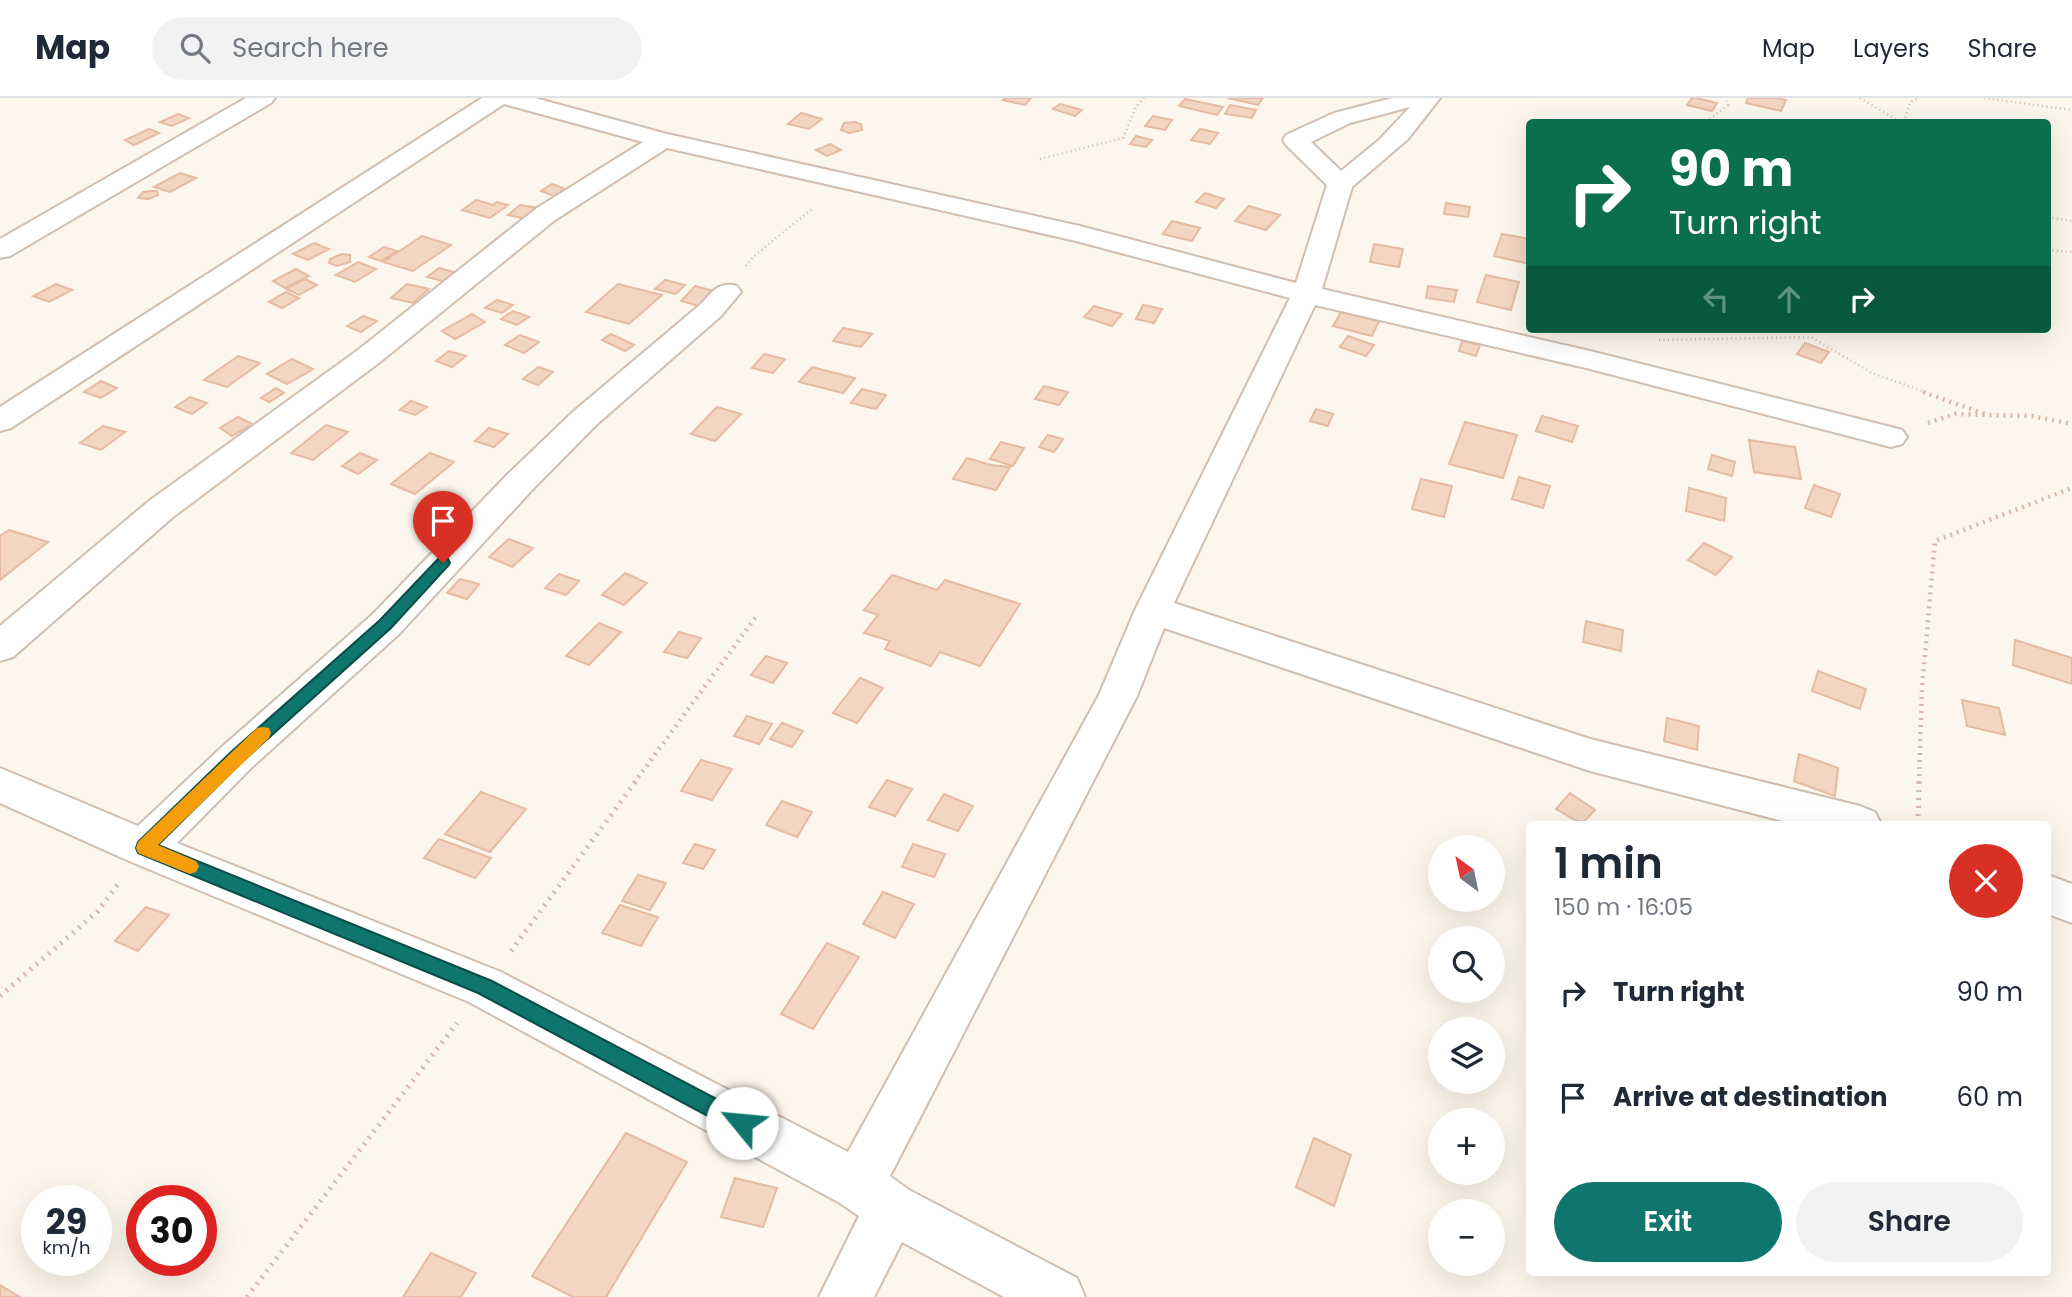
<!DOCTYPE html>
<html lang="en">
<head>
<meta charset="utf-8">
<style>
	:root { --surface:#fff; --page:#f2f2f3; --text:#1f2937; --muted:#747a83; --line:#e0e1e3; --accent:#0f766e }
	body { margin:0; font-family:Poppins,sans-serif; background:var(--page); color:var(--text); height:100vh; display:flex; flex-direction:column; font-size:26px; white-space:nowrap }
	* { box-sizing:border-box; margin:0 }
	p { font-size:23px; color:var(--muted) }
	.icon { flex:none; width:38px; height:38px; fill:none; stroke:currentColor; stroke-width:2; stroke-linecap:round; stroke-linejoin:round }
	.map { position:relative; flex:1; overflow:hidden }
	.drawer { position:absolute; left:1526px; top:723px; width:525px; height:455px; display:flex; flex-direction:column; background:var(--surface); border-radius:7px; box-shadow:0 7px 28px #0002 }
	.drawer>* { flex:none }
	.top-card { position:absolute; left:1526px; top:21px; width:525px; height:214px; border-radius:7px; box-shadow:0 7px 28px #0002; background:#0b6e4f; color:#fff; overflow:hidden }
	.needle { width:46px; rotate:327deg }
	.buttons { position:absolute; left:1428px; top:737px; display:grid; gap:14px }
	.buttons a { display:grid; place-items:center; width:77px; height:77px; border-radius:50%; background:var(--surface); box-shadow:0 7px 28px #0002; font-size:35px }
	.speed { position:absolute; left:21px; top:1087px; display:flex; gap:14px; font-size:35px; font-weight:700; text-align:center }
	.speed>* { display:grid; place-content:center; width:91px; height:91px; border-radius:50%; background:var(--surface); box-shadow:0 7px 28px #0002; line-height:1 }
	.speed small { font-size:18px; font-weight:400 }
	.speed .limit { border:10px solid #d22; background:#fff; color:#111 }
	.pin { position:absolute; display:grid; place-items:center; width:60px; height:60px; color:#fff; margin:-72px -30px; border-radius:50% 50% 50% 0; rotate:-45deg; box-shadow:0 0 7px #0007 }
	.pin .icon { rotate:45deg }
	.me { position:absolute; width:77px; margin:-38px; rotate:298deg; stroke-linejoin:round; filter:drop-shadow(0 0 5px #0008) }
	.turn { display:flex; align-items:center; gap:24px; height:147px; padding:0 28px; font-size:32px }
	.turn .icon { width:91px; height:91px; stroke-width:2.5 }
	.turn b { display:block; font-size:49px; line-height:60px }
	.lanes { display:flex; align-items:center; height:66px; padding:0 28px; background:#0003; justify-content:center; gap:35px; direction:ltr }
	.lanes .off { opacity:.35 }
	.round { display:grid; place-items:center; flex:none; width:74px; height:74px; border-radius:37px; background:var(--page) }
	.headline { display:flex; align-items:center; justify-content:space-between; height:119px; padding:0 28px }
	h1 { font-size:42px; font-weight:600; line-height:52px }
	.button { display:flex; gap:14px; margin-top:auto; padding:14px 28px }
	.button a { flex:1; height:80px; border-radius:42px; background:var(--accent); color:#fff; font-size:28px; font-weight:600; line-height:80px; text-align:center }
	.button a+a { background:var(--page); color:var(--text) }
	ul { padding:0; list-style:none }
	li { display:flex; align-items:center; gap:21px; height:105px; padding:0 28px }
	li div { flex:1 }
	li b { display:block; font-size:26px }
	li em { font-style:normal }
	header { display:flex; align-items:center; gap:42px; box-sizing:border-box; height:98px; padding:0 35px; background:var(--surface); border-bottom:2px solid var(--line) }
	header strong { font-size:33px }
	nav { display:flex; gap:38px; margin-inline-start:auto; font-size:24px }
	.search { width:490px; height:63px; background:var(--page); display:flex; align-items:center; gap:18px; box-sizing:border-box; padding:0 24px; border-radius:38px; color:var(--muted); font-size:26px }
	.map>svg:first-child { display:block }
	.building { fill:#f3d5c3; stroke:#e6bba3; stroke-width:2 }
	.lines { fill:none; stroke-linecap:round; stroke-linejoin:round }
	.street-casing { stroke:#d1beb0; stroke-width:4 }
	.path-far2 { stroke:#d9b8a5; stroke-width:2.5; stroke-dasharray:1 3.5; stroke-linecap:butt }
	.path-far1 { stroke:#d9b8a5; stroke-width:4.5; stroke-dasharray:2 5; stroke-linecap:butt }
	.path { stroke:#d9b8a5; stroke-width:5; stroke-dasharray:2 6; stroke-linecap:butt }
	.street { fill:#fff; fill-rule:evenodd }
	.route { fill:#0f766e; stroke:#0a4d48; stroke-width:2 }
	.slow { fill:#f59e0b }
</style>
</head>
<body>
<header>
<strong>Map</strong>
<div class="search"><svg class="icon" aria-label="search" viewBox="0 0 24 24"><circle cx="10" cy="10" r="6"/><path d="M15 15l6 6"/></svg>Search here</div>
<nav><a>Map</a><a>Layers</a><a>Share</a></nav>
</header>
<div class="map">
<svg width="2072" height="1199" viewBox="0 0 2072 1199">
	<rect width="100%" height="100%" fill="#fdf6ec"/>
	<path class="building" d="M 1005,0 L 1031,0 L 1025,7 L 1003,2 Z
		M 1227,0 L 1263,0 L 1258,7 Z
		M 1692,0 L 1696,0 L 1717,5 L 1712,13 L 1687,7 Z
		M 1748,0 L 1776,0 L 1786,2 L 1781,13 L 1746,5 Z
		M 1185,1 L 1223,9 L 1217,17 L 1179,8 Z
		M 1060,6 L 1082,12 L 1075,18 L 1053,11 Z
		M 1230,7 L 1256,12 L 1252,20 L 1225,16 Z
		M 801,15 L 822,21 L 809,31 L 788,26 Z
		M 178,16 L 189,20 L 172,28 L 160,24 Z
		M 1153,18 L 1172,22 L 1165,32 L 1145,28 Z
		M 855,24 L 861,26 L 862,32 L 849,35 L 841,32 L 844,25 Z
		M 149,31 L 159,35 L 134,47 L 125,42 Z
		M 1200,31 L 1218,35 L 1210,46 L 1191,42 Z
		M 1136,38 L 1152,42 L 1146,49 L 1130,46 Z
		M 830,46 L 841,52 L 827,58 L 816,52 Z
		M 180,75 L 196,80 L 170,94 L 154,89 Z
		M 552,86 L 565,91 L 554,98 L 541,93 Z
		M 151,93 L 157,93 L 158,97 L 149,101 L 138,100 L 143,94 Z
		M 1205,95 L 1224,101 L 1216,110 L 1196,104 Z
		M 476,102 L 493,107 L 497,104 L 508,107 L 490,120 L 462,112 Z
		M 1446,105 L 1470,109 L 1468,119 L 1444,116 Z
		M 520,107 L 538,110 L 526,121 L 508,117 Z
		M 1249,108 L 1280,117 L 1266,132 L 1235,123 Z
		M 1172,123 L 1200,130 L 1192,143 L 1163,136 Z
		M 1502,136 L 1530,141 L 1530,166 L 1494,158 Z
		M 422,138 L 451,147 L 413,173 L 383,164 Z
		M 314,145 L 329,151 L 308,162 L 293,156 Z
		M 1374,146 L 1403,151 L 1399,169 L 1370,164 Z
		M 384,149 L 397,153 L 381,163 L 369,159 Z
		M 342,156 L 350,157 L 350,164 L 337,168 L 329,165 L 330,161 Z
		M 358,164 L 376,171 L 355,184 L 336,177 Z
		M 439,170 L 457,175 L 446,184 L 427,179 Z
		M 296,171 L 309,178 L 285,190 L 273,183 Z
		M 1486,177 L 1519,184 L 1511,212 L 1477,204 Z
		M 305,181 L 317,187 L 299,197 L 286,191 Z
		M 665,182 L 685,187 L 676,196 L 655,191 Z
		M 56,186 L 72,192 L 49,204 L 33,198 Z
		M 407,186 L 429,191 L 413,205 L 391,200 Z
		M 618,186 L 662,197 L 629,226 L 586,214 Z
		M 695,188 L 714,193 L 699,208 L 681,203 Z
		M 1428,188 L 1457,192 L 1454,204 L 1426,200 Z
		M 286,194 L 299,200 L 282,210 L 269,204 Z
		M 497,202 L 513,207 L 502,215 L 485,210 Z
		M 1143,207 L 1162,211 L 1154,225 L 1136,221 Z
		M 1094,208 L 1122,216 L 1112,228 L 1084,219 Z
		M 513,213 L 529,219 L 517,227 L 501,221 Z
		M 1341,214 L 1379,223 L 1372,238 L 1333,228 Z
		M 472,216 L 485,224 L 455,241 L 442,233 Z
		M 363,218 L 377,223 L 361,234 L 347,228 Z
		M 843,230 L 872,236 L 861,249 L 833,243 Z
		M 611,236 L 634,247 L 625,253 L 602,242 Z
		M 520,237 L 539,244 L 524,255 L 505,247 Z
		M 1348,238 L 1374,247 L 1366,258 L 1340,249 Z
		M 1462,243 L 1480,247 L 1476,258 L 1459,253 Z
		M 1805,245 L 1829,254 L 1821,265 L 1797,256 Z
		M 449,253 L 466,258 L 452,269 L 436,263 Z
		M 764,256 L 785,261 L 773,275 L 752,270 Z
		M 238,258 L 260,265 L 227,289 L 204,282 Z
		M 292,261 L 313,271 L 287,286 L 267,276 Z
		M 538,269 L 553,274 L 538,287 L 523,281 Z
		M 812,269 L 855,280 L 843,295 L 799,284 Z
		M 101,283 L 117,290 L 101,300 L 84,294 Z
		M 1044,288 L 1068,294 L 1059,307 L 1035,301 Z
		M 276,290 L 284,295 L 269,304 L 261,300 Z
		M 862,291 L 886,297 L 876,311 L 851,305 Z
		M 190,299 L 207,305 L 192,316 L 175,309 Z
		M 411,303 L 427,309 L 415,317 L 400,312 Z
		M 717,309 L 741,316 L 715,343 L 691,336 Z
		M 1316,311 L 1333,316 L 1328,328 L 1310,323 Z
		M 1542,318 L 1578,328 L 1572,344 L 1536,333 Z
		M 238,319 L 252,326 L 232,338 L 220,330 Z
		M 1465,324 L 1517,337 L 1503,380 L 1449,366 Z
		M 326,327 L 348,334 L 313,362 L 291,355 Z
		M 103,328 L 125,334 L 101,352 L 80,345 Z
		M 489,330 L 508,336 L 494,349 L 475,343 Z
		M 1048,337 L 1063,341 L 1054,354 L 1039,349 Z
		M 1749,342 L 1795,349 L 1801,381 L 1754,374 Z
		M 1001,344 L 1024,350 L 1013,368 L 990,361 Z
		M 360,355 L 377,362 L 358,376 L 342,368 Z
		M 430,355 L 454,364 L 415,396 L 391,386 Z
		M 1712,357 L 1735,364 L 1732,378 L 1708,371 Z
		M 967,360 L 991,367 L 1010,369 L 996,392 L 953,381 Z
		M 1519,379 L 1550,388 L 1543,410 L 1512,401 Z
		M 1421,381 L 1452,388 L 1444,419 L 1412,411 Z
		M 1814,387 L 1840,396 L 1831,419 L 1805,410 Z
		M 1689,390 L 1726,400 L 1724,423 L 1686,413 Z
		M 439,413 L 457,420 L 443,432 L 425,425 Z
		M 9,432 L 48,444 L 0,482 L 0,438 Z
		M 509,441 L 533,450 L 512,469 L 489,459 Z
		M 1704,445 L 1732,459 L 1716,477 L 1688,462 Z
		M 625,475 L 647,485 L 624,507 L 602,497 Z
		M 559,476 L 579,483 L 566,497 L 545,490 Z
		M 892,477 L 937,492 L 945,482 L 1020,506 L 980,568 L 940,554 L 931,568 L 885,551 L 890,543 L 864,535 L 878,517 L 864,512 Z
		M 460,481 L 479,486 L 467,501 L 447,495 Z
		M 1586,523 L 1623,532 L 1621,553 L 1583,544 Z
		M 599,525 L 621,534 L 589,567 L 566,558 Z
		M 679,534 L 701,540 L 687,560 L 664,554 Z
		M 2015,542 L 2072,560 L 2072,586 L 2013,567 Z
		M 766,558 L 787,565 L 773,585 L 751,577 Z
		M 1818,573 L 1866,591 L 1860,611 L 1812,593 Z
		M 860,580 L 883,590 L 857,625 L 833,615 Z
		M 1962,602 L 1999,610 L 2005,637 L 1967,628 Z
		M 747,618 L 772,626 L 759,646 L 734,638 Z
		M 1667,620 L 1699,628 L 1697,652 L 1664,643 Z
		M 782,625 L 803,633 L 792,649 L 770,641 Z
		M 1799,656 L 1838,670 L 1835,698 L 1794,683 Z
		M 701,662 L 732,671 L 712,702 L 681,693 Z
		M 887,682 L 912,691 L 895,718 L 869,709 Z
		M 481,694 L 526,711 L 490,754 L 445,736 Z
		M 1570,695 L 1595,712 L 1582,726 L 1556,711 Z
		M 944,696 L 973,708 L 958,733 L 928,722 Z
		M 782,703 L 812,714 L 797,739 L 766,727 Z
		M 439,741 L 491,760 L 475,780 L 424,760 Z
		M 695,746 L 715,752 L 703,771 L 683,765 Z
		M 913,746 L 945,756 L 934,779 L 902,769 Z
		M 638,777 L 666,785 L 650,812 L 622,803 Z
		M 883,794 L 914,806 L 895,840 L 863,826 Z
		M 620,807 L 658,819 L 641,848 L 602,835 Z
		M 146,809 L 169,817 L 138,853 L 115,843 Z
		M 827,845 L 859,859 L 813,931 L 781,916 Z
		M 626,1035 L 687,1064 L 606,1199 L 573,1199 L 532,1178 Z
		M 1314,1040 L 1351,1057 L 1334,1108 L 1296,1089 Z
		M 735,1080 L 777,1090 L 763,1129 L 721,1119 Z
		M 431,1155 L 476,1175 L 461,1199 L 403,1199 Z
		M 0,1187 L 20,1199 L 0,1199 Z"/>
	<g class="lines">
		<g class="street-casing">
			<path id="street" d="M 246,0 L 275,0 L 271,5 L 10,158 L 0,160 L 0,141 Z
				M 482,0 L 535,0 L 667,36 L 1080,128 L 1296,185 L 1327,87 L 1286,47 L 1283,42 L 1286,37 L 1334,15 L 1392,0 L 1440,0 L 1408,41 L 1352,89 L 1322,191 L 1590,253 L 1891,329 L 1902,332 L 1907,339 L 1902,346 L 1891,349 L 1586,270 L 1315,207 L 1174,505 L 1590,641 L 1860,708 L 1875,714 L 1881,726 L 1794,726 L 1590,673 L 1164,530 L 1137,598 L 890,1078 L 909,1092 L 1077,1180 L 1085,1199 L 1004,1199 L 902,1144 L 874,1199 L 819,1199 L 859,1118 L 840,1105 L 469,904 L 129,763 L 0,705 L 0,670 L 138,728 L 223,648 L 373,516 L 508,376 L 574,313 L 701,206 C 713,193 719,183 737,188 L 741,194 L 721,218 L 596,327 L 532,392 L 399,536 L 251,670 L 177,745 L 501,874 L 848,1054 L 1099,597 L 1135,512 L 1290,200 L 1076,143 L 667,50 L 555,122 L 380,264 L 173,419 L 13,559 L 0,563 L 0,528 L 149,403 L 358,252 L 537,110 L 643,44 L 504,6 L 11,330 L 0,333 L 0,309 ZM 1410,9 L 1379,42 L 1341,73 L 1311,44 L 1350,25 Z
				M 2048,777 L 2072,786 L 2072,825 L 2048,816 Z"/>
		</g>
		<path class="path-far2" d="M 1860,0 L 1900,24
			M 1984,0 L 2072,12
			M 1706,24 L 1728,7 L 1725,0
			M 1904,24 L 1910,4 L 1919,0
			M 1040,61 L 1123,40 L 1136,9 L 1144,0
			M 2048,119 L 2072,123
			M 2048,152 L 2072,154
			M 746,168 L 753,159 L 813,110
			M 1659,242 L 1811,239 L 1872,275 L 1928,295"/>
		<path class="path-far1" d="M 1923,294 L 1988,317
			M 1928,325 L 1955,316 L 2032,318 L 2072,326
			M 634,685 L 758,516
			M 1919,685 L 1922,590 L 1935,443 L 2072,390"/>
		<path class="path" d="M 1918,726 L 1919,683
			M 511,853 L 636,683
			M 0,898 L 98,813 L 118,786
			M 247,1199 L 457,925"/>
		<use href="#street" class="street"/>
	</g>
	<path class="route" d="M 443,460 L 448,461 L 450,465 L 448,468 L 391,530 L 243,663 L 158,747 L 492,883 L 749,1018 L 752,1025 L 749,1032 L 742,1035 L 734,1032 L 478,895 L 138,755 L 136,750 L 138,744 L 231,654 L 380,522 L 438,461 Z"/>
	<path class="slow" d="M 263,629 L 269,630 L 271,635 L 269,640 L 158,747 L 196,763 L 199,768 L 196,774 L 190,776 L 138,755 L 136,750 L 138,744 L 257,630 Z"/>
</svg>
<div class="buttons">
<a><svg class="needle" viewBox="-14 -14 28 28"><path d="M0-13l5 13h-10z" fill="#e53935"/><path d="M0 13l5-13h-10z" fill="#747a83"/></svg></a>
<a><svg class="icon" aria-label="search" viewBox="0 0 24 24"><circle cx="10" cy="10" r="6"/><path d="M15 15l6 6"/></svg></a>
<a><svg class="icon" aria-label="layers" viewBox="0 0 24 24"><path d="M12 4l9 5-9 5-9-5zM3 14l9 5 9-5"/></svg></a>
<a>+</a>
<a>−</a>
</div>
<div class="speed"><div>29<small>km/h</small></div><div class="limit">30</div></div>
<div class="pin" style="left:443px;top:465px;background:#d93025"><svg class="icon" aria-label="arrive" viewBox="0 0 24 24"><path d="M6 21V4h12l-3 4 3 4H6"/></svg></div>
<svg class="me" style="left:742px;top:1025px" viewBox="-20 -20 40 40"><circle r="19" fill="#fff"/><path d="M0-13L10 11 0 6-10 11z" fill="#0f766e"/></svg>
<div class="top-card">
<div class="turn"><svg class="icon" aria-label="right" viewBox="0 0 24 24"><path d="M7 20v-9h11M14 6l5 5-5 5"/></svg><div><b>90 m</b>Turn right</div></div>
<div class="lanes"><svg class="icon off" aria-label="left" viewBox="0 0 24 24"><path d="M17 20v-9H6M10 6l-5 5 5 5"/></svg><svg class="icon off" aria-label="ahead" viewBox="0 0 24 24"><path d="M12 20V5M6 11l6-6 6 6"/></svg><svg class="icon" aria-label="right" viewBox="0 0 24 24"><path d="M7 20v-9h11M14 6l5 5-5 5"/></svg></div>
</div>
<section class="drawer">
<div class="headline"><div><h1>1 min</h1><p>150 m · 16:05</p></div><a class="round" style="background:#d93025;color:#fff"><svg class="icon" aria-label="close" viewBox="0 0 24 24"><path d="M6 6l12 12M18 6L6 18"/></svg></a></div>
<ul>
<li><svg class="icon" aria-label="right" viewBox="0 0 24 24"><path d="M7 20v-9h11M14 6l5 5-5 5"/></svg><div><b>Turn right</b></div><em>90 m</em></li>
<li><svg class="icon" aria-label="arrive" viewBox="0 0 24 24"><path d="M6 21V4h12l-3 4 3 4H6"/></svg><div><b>Arrive at destination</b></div><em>60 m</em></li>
</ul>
<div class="button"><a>Exit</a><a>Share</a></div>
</section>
</div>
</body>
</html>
